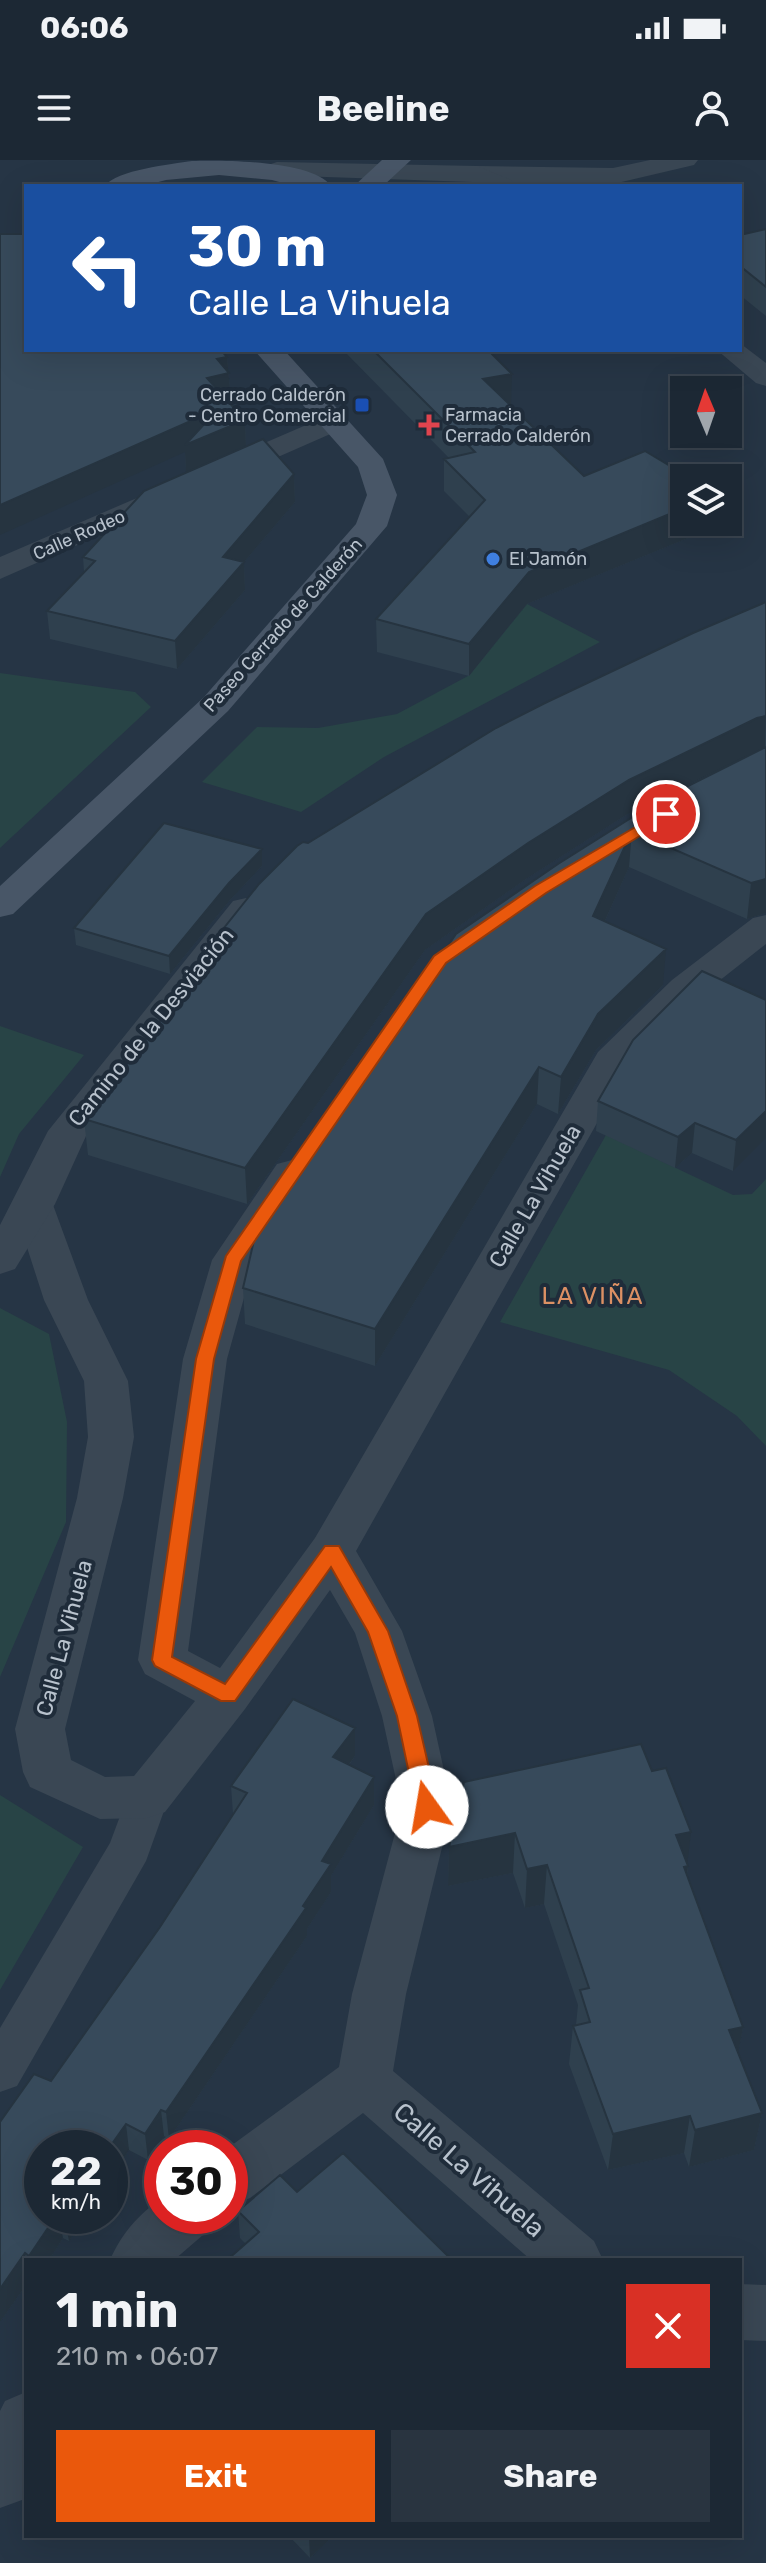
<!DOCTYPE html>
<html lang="en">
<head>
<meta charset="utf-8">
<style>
	:root { --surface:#1c2834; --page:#293440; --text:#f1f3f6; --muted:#a0a6ac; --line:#3a444f; --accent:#ea580c }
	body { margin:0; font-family:Rubik,sans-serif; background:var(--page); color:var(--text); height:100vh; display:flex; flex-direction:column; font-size:30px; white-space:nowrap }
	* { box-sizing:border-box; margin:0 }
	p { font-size:26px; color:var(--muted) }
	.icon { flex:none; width:44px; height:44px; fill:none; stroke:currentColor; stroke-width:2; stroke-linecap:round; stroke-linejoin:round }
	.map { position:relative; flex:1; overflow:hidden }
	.details { position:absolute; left:24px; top:2098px; width:718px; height:280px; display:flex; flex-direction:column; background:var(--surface); border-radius:0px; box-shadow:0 8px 32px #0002,0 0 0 2px var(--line) }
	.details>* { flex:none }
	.guide { position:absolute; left:24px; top:24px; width:718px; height:168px; border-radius:0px; box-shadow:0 8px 32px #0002,0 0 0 2px var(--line); background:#1a4fa0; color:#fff; overflow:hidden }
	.needle { width:52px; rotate:358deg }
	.fabs { position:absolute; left:670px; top:216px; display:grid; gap:16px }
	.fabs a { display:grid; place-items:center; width:72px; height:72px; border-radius:0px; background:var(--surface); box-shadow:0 8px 32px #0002,0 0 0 2px var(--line); font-size:40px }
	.speed { position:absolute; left:24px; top:1970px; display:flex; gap:16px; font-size:40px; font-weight:700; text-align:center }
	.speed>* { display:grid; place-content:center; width:104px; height:104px; border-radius:50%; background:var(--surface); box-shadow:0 8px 32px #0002,0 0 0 2px var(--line); line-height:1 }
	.speed small { font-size:20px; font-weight:400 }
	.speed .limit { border:12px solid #d22; background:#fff; color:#111 }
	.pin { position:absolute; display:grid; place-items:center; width:68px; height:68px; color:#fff; margin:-34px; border:4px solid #fff; border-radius:50%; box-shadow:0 2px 8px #0007 }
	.me { position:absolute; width:88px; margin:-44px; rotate:347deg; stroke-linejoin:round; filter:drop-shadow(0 0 6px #0008) }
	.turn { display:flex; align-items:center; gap:28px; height:168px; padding:0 32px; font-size:36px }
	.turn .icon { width:104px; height:104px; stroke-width:2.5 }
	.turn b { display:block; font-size:56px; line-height:68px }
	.round { display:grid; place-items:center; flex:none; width:84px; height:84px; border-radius:0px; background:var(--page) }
	.summary { display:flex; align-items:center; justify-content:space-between; height:136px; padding:0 32px }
	h1 { font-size:48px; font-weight:700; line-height:60px }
	.primary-button { display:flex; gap:16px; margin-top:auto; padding:16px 32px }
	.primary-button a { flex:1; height:92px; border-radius:0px; background:var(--accent); color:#fff; font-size:32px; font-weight:700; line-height:92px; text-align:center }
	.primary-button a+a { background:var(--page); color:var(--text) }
	.status { display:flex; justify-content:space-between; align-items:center; height:56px; padding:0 40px; background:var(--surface); direction:ltr }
	.status svg { height:22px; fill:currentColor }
	header { display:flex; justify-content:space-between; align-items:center; height:104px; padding:0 32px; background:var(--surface); font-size:36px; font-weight:700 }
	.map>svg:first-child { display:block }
	.green { fill:#284446 }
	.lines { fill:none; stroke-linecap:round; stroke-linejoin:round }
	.service { fill:#3a4754; fill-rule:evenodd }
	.minor { fill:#3a4754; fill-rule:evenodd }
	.tertiary { fill:#3a4754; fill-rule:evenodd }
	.secondary { fill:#485667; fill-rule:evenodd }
	.wall { fill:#2f404e }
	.shaded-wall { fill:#263440 }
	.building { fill:#374a5b; stroke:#263440; stroke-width:2 }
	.route { fill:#ea580c; stroke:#983908; stroke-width:2 }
	.transit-dot { fill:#1a4fb4; stroke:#1f2c3a; stroke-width:3 }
	.health-dot { fill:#e0444e; stroke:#1f2c3a; stroke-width:3 }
	.shop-dot { fill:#3f7fe0; stroke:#1f2c3a; stroke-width:3 }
	.labels { text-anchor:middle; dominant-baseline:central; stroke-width:8; stroke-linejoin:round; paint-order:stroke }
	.far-poi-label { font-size:18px; fill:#b8c2cd; stroke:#1f2c3a; text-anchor:start }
	.far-street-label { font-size:18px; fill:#b8c2cd; stroke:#1f2c3a }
	.street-label { font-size:22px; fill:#b8c2cd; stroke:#1f2c3a }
	.neighbourhood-label { font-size:24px; letter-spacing:2px; fill:#dc9064; stroke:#1f2c3a }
	.near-street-label { font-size:26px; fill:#b8c2cd; stroke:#1f2c3a }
</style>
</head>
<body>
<div class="status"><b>06:06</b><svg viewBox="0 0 49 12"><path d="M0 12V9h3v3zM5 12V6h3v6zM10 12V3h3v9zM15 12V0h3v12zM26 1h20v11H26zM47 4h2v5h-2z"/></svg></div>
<header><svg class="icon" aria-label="menu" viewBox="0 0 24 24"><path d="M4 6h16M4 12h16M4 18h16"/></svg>Beeline<svg class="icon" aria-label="person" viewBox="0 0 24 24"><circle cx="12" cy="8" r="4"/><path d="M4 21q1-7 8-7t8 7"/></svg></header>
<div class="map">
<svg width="766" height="2403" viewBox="0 0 766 2403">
	<rect width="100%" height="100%" fill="#263545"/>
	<path class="green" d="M 527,444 L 600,482 L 384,597 L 301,652 L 202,622 L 257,567 L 318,568 L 397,554 L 468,516 Z
		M 0,513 L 135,532 L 151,547 L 0,688 Z
		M 0,866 L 84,895 L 19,974 L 0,1017 Z
		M 606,975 L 733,1035 L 752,1034 L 766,1019 L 766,1286 L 737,1256 L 669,1210 L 500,1162 Z
		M 0,1148 L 49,1174 L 67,1262 L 66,1362 L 0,1517 Z
		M 0,1635 L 83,1687 L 0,1830 Z"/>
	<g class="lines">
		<path class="service" d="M 147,1619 L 162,1624 L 169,1637 L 146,1701 L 17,1926 L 0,1932 L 0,1868 L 110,1683 L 132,1624 Z"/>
		<path class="minor" d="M 650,0 L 698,0 L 694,5 L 613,24 L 477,22 L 468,19 L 464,14 L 468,9 L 477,6 L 613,8 Z
			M 766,755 L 766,784 L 700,836 L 628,908 L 356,1391 L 402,1471 L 432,1556 L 452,1647 L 406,1834 L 393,1911 L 594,2081 L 603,2100 L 531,2100 L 363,1953 L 250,2038 L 230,2046 L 228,1988 L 339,1907 L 352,1834 L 402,1647 L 382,1556 L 355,1473 L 330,1430 L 245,1549 L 165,1652 L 147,1658 L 100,1659 L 30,1627 L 23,1612 L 15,1569 L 77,1338 L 88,1277 L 84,1221 L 44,1140 L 13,1044 L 19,1034 L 34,1030 L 49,1034 L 88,1140 L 128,1221 L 134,1277 L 123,1338 L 65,1569 L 71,1600 L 105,1617 L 134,1616 L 195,1541 L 145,1514 L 138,1500 L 183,1199 L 212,1100 L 277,1004 L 292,1000 L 307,1004 L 313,1014 L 254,1102 L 227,1199 L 188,1491 L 220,1508 L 315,1378 L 598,892 L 672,820 L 753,758 Z
			M 162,2038 L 162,2056 L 212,2056 L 203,2075 L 174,2100 L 110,2100 C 122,2073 138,2055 162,2038 Z
			M 740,2124 L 766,2125 L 766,2181 L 740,2180 Z
			M 26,2232 L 26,2330 L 22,2340 L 0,2348 L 0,2251 L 5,2241 Z"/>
		<path class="tertiary" d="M 277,2 L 477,6 L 511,20 L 515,26 L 481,26 L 472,22 L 268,15 L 264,10 L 268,5 Z
			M 741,184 L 766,203 L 766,226 L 756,223 L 717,190 L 740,190 Z
			M 334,253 L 344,256 L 349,262 L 344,268 L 0,419 L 0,397 Z
			M 246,738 L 259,741 L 265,749 L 86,976 L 55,1044 L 15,1109 L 0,1114 L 0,1065 L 48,971 L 233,741 Z"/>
		<path class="secondary" d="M 382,0 L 411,0 L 383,26 L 354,26 Z
			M 192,1 C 221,0 313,0 331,26 L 294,26 L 272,20 L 219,15 L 166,20 L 143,26 L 105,26 C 116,10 172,4 192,1 Z
			M 254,190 L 284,190 L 383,299 L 397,335 L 387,366 L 228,551 L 13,754 L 0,757 L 0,726 L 204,537 L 356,364 L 367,335 L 358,307 Z"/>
	</g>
	<path class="wall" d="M 766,69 L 766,156 L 740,135 L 740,75 Z
		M 26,190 L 227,197 L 231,240 L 228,241 L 245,260 L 246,286 L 294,314 L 295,342 L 244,402 L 245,430 L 177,509 L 50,479 L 47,451 L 84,412 L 83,397 L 186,312 L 185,292 Z
		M 343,190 L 488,190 L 511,245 L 510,245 L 584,316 L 715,367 L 527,444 L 469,516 L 377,492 L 376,459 L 470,357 L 444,331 L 444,299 L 449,298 Z
		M 766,442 L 766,753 L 747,759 L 629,707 L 605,761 L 663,825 L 596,890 L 558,954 L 537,944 L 375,1206 L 245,1164 L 243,1128 L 456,774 L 753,593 L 626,655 L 526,719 L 425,790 L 247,1044 L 88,995 L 84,959 L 208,799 L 208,788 L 308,683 Z
		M 262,689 L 262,706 L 230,740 L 170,814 L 76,785 L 74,768 Z
		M 766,840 L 733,1011 L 692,993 L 675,1008 L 596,971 L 598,941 Z
		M 355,1568 L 355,1596 L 349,1605 L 374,1645 L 331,1716 L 331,1732 L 307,1769 L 307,1776 L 169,1979 L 164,1976 L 148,2000 L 129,1990 L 110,2019 L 110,1988 L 42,2056 L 85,2056 L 69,2081 L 63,2078 L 49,2100 L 26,2100 L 26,2125 L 0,2162 L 51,1921 L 160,1767 L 233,1654 L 231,1626 Z
		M 464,1622 L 687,1703 L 688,1706 L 687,1716 L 743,1867 L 738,1893 L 762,1953 L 754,1990 L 689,2007 L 684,1993 L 608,2010 L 569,1904 L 573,1866 L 576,1865 L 578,1845 L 544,1744 L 525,1748 L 513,1713 L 448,1726 L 449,1687 Z
		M 297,2032 L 452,2100 L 246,2084 L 240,2078 L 238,2051 Z
		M 289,2376 L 333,2376 L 310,2398 Z"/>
	<path class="shaded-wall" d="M 227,197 L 231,240 L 209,245 L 207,218 L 217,199 Z
		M 512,214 L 511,245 L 483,251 L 483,219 Z
		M 218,249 L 245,260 L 246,287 L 186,313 L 185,292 L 0,375 L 0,345 Z
		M 294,314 L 295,342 L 244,402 L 245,430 L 177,509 L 175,481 L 223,397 Z
		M 684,348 L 684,362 L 715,362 L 715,367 L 527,444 L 469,516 L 469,484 L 529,412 Z
		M 766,556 L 765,590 L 753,593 L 626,655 L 526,719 L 425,790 L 247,1044 L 245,1008 L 426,754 L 528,683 L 629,620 L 757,558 Z
		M 632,671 L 629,707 L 591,792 L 593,756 Z
		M 262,689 L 262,706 L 230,740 L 170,814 L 169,796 L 229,723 Z
		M 766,719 L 766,753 L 747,759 L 751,723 Z
		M 666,789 L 663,825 L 596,890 L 558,954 L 561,917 L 598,854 Z
		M 539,907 L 537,944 L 375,1206 L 375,1169 Z
		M 766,951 L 766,978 L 733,1011 L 736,980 Z
		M 695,963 L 692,993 L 675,1008 L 678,977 Z
		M 355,1568 L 355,1596 L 334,1625 L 333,1597 Z
		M 374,1617 L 374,1645 L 331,1716 L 331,1732 L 307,1769 L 307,1776 L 169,1979 L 166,1952 L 303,1746 L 322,1701 Z
		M 691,1672 L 687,1706 L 688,1706 L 683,1745 L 676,1675 Z
		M 515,1673 L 513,1713 L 448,1726 L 449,1687 Z
		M 547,1705 L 544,1744 L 525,1748 L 527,1709 Z
		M 743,1867 L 736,1905 L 729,1870 Z
		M 161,1950 L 164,1976 L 148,2000 L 145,1974 Z
		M 762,1953 L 754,1990 L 689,2007 L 695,1970 Z
		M 690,1956 L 684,1993 L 608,2010 L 613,1974 Z
		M 126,1964 L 129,1990 L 110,2019 L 110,1988 Z
		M 56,2056 L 59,2056 L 63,2078 L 49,2100 L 30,2100 L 29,2096 Z
		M 64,2056 L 85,2056 L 69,2081 Z
		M 25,2093 L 26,2100 L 26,2125 L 0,2162 L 0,2129 Z
		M 309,2376 L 333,2376 L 310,2398 Z"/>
	<path class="building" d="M 766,69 L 766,127 L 740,106 L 740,75 Z
		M 0,74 L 26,74 L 26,190 L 221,190 L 227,197 L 217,199 L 229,213 L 207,218 L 245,260 L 185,285 L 218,249 L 0,345 Z
		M 373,190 L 488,190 L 512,214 L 483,219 L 584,316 L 645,291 L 690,318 L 684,318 L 684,348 L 529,412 L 469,484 L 376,459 L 485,340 L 444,299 L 475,292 Z
		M 263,279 L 294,314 L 223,397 L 244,402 L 175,481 L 47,451 L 95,401 L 83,397 L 144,331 Z
		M 766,442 L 766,556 L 757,558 L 629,620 L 528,683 L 426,754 L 245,1008 L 84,959 L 215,790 L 208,788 L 259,724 L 297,686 L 303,682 L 308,683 L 496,568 L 545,543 L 693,473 Z
		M 766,587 L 766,719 L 751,723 L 632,671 L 593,756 L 666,789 L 598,854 L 561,917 L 539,907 L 375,1169 L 243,1128 L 258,1063 L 456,774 L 558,704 L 658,641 Z
		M 164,663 L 262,689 L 229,723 L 169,796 L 74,768 Z
		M 702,811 L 766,840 L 766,951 L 736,980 L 695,963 L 678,977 L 598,941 L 633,880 Z
		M 293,1539 L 355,1568 L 333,1597 L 374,1617 L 322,1701 L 331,1704 L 303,1746 L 306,1748 L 166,1952 L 161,1950 L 145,1974 L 126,1964 L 109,1988 L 42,1988 L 42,2056 L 56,2056 L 29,2096 L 25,2093 L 0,2129 L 0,1962 L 34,1914 L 51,1921 L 160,1767 L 247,1633 L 231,1626 Z
		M 641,1584 L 652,1611 L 666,1608 L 691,1672 L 676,1675 L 688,1706 L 684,1707 L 743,1867 L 729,1870 L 762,1953 L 695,1970 L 690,1956 L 613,1974 L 573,1866 L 590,1862 L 580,1830 L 589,1828 L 547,1705 L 527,1709 L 515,1673 L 449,1687 L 464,1622 Z
		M 343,1993 L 452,2100 L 227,2100 L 259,2072 L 238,2051 L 280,2015 L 297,2032 Z"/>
	<path class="route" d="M 666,649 L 671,650 L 671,657 L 546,733 L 446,803 L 241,1101 L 214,1199 L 172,1497 L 225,1524 L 325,1386 L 339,1386 L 388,1471 L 417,1556 L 438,1647 L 434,1654 L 427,1656 L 420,1654 L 416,1647 L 397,1556 L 368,1472 L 331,1407 L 235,1541 L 221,1541 L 155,1506 L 152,1500 L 196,1199 L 226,1096 L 434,796 L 535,726 Z"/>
	<rect class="transit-dot" x="354" y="237" width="16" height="16" rx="4"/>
	<path class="health-dot" d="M425 253h8v8h8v8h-8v8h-8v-8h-8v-8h8z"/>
	<circle class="shop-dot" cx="493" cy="399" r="8"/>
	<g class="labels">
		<g class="far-poi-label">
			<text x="346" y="235" text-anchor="end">Cerrado Calderón<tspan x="346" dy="21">- Centro Comercial</tspan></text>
			<text x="445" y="255">Farmacia<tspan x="445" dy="21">Cerrado Calderón</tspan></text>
			<text x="509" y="399">El Jamón</text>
		</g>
		<g class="far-street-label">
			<text transform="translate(79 375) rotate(-24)">Calle Rodeo</text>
			<text transform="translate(283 465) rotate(-48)">Paseo Cerrado de Calderón</text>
		</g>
		<g class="street-label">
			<text transform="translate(151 867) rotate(-51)">Camino de la Desviación</text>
			<text transform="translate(535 1036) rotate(-60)">Calle La Vihuela</text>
			<text transform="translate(64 1478) rotate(-75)">Calle La Vihuela</text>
		</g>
		<g class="neighbourhood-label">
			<text x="593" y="1136">LA VIÑA</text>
		</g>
		<g class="near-street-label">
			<text transform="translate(469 2010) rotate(41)">Calle La Vihuela</text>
		</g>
	</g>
</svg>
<div class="fabs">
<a><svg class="needle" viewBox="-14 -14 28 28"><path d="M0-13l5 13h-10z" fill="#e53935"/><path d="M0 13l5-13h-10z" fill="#a0a6ac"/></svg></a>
<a><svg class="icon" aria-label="layers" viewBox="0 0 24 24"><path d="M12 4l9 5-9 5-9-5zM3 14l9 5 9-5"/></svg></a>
</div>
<div class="speed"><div>22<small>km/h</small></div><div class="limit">30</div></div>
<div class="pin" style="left:666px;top:654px;background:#d93025"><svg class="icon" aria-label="arrive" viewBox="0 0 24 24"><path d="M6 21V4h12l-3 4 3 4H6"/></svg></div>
<svg class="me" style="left:427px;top:1647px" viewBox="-20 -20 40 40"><circle r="19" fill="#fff"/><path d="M0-13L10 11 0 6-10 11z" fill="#ea580c"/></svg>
<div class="guide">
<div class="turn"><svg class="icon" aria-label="left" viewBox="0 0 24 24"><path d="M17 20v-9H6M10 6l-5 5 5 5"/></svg><div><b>30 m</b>Calle La Vihuela</div></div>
</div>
<section class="details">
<div class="summary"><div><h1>1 min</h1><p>210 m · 06:07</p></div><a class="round" style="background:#d93025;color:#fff"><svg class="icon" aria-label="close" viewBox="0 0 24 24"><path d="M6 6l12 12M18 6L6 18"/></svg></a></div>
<div class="primary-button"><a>Exit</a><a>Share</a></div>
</section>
</div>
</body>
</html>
